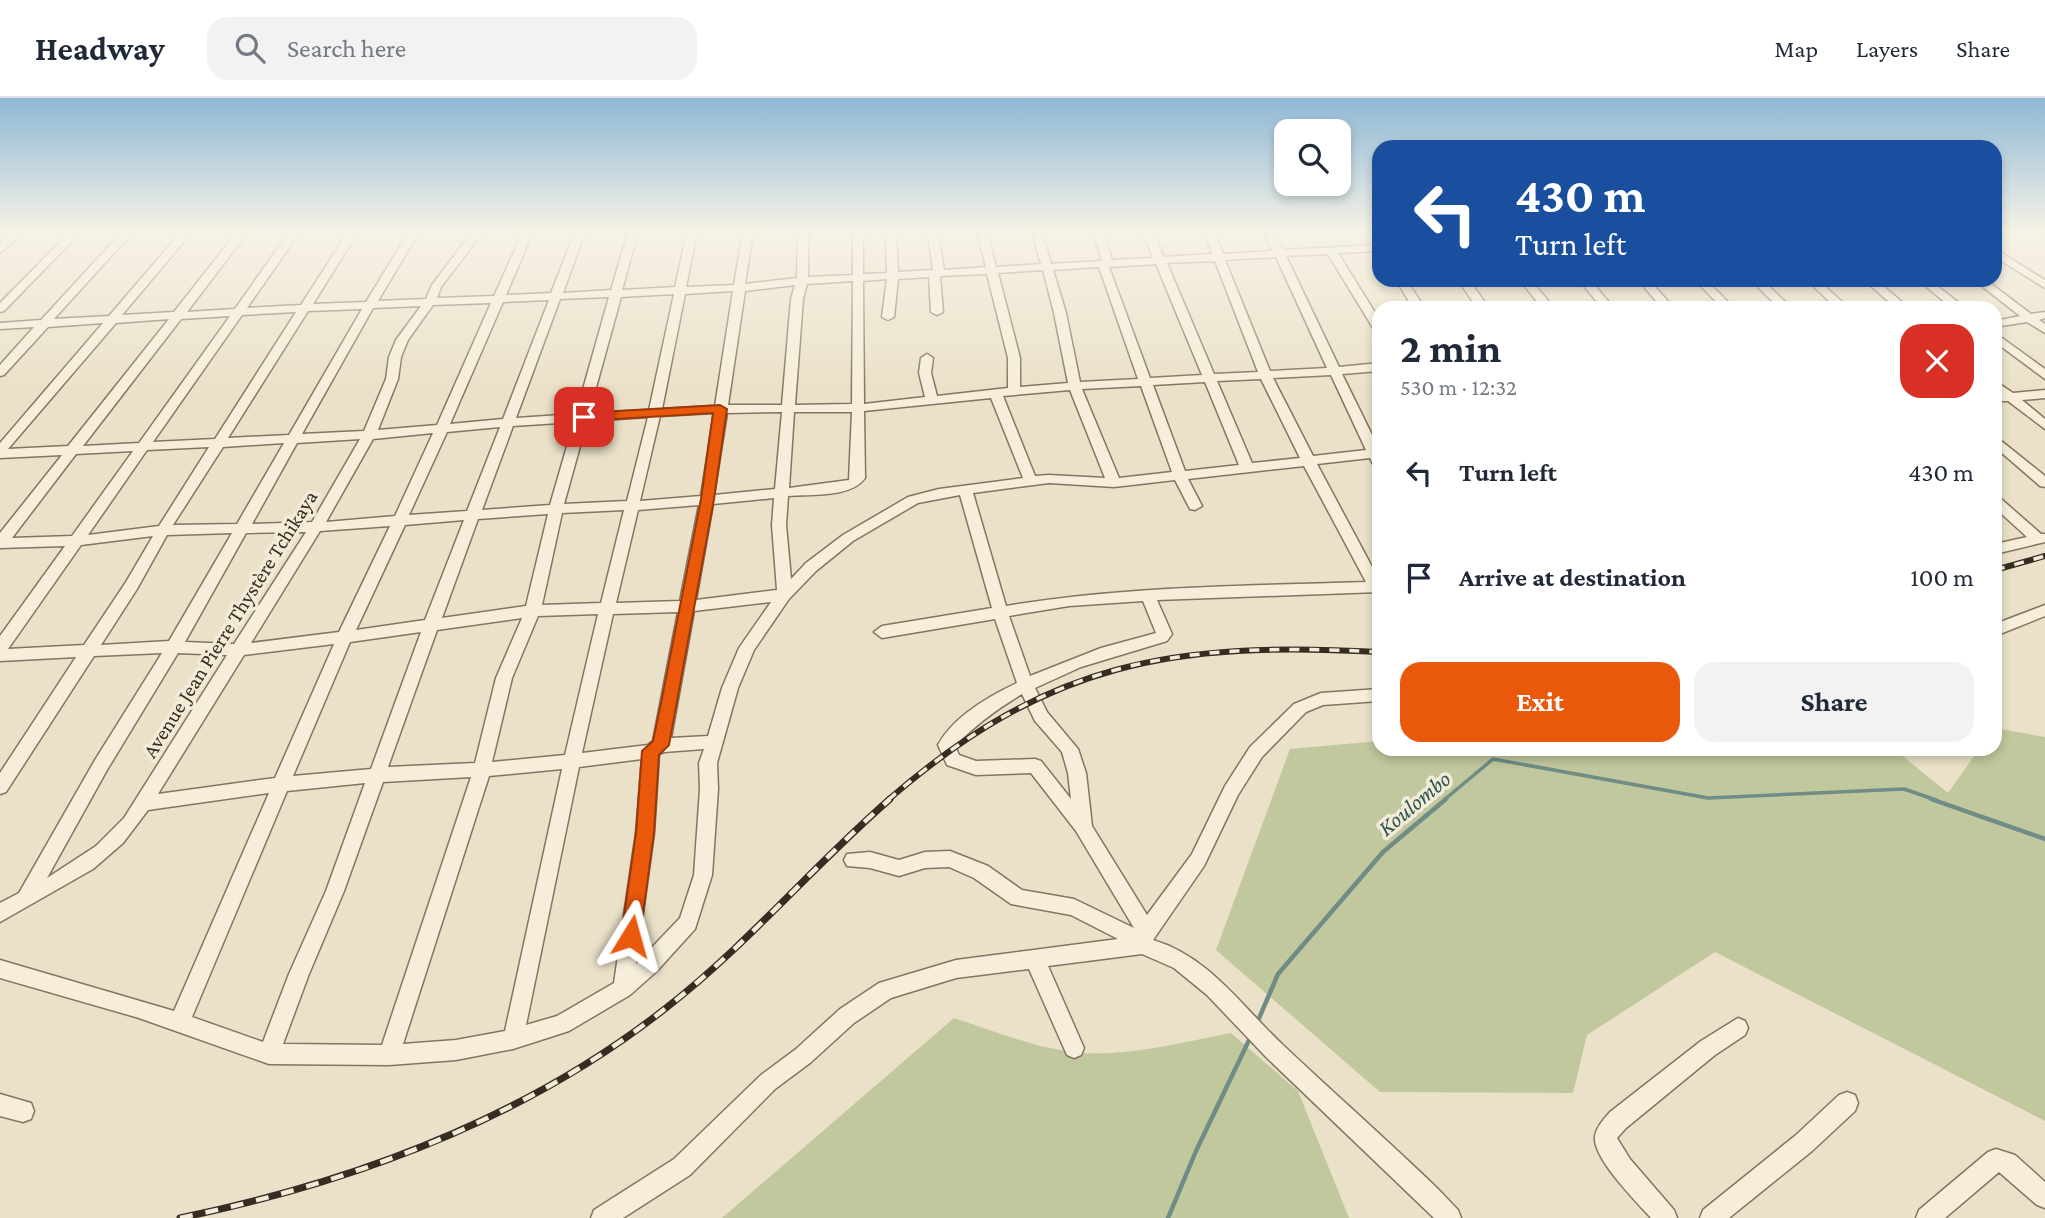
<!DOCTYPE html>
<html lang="en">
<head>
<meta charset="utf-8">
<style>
	:root { --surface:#fff; --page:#f2f2f3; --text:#1f2937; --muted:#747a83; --line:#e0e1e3; --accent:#ea580c }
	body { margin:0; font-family:"Crimson Pro",serif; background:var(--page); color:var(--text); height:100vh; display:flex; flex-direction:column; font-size:26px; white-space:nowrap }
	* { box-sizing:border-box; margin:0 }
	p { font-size:23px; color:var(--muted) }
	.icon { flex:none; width:38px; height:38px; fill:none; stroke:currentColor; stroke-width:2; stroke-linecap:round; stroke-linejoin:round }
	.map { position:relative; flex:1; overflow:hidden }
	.drawer { position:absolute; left:1372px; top:203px; width:630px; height:455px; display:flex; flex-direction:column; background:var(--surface); border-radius:21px; box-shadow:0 4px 10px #0003 }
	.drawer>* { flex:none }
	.banner { position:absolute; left:1372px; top:42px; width:630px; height:147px; border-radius:21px; box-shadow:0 4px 10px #0003; background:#1a4fa0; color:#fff; overflow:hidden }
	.buttons { position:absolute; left:1274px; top:21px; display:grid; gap:14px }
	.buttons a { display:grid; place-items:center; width:77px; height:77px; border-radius:14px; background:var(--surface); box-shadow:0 4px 10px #0003; font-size:35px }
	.pin { position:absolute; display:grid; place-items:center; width:60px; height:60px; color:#fff; margin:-30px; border-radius:14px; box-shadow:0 4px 10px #0006 }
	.me { position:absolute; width:77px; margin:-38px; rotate:8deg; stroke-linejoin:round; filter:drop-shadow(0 0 5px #0008) }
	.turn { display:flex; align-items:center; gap:24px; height:147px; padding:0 28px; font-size:32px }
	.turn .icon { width:91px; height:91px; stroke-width:2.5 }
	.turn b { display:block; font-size:49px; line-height:60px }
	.round { display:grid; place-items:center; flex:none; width:74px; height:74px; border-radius:21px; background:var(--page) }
	.overview { display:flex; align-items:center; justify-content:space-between; height:119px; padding:0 28px }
	h1 { font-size:42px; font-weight:700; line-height:52px }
	.action { display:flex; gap:14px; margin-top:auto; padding:14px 28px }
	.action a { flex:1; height:80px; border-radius:21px; background:var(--accent); color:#fff; font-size:28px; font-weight:700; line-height:80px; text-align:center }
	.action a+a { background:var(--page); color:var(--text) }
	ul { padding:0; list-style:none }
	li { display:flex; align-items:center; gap:21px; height:105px; padding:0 28px }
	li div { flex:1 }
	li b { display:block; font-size:26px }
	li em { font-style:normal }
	header { display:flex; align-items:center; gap:42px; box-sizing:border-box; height:98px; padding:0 35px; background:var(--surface); border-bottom:2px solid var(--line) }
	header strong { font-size:33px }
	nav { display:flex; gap:38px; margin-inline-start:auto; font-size:24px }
	.search { width:490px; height:63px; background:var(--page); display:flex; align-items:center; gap:18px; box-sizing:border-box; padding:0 24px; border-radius:21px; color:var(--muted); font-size:26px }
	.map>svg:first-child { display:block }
	.green { fill:#c1c89d }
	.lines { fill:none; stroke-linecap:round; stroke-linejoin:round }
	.stream-far1 { stroke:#708c86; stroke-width:3.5 }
	.stream { stroke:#708c86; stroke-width:4.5 }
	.minor-casing { stroke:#85745f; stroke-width:3 }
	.minor { fill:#f6eeda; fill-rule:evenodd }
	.rail-far1-casing { stroke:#362c21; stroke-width:6 }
	.rail-casing { stroke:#362c21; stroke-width:7 }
	.rail-far1 { stroke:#f2ebd7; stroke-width:3.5; stroke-dasharray:10; stroke-linecap:butt }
	.rail { stroke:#f2ebd7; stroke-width:4.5; stroke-dasharray:13; stroke-linecap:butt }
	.route { fill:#ea580c; stroke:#983908; stroke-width:2 }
	.labels { text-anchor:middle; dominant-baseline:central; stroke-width:7; stroke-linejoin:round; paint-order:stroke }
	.street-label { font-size:21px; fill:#362c21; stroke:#f2ebd7 }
	.water-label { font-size:23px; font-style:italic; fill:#325554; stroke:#f2ebd7 }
</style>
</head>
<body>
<header>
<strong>Headway</strong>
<div class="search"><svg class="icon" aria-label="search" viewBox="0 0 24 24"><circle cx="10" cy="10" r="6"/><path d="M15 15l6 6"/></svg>Search here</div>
<nav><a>Map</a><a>Layers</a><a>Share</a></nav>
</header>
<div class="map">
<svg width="2045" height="1120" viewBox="0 0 2045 1120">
	<rect width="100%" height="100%" fill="#eae1c8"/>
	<path class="green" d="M 1995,630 L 2045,639 L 2045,1023 L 1715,854 L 1587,937 L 1573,995 L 1380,994 L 1216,852 L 1290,651 L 1379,643 L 1379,651 L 1894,651 L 1948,695 L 1979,651 L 1995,651 Z
		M 954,920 C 995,933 1039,952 1083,955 C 1133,958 1182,944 1231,935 L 1298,993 L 1349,1120 L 722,1120 Z"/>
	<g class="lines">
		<path class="stream-far1" d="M 1444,702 L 1493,661 L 1708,700 L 1904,691 L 1936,702"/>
		<path class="stream" d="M 1931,701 L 2045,741
			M 1257,925 L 1278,876 L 1383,754 L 1446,701
			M 1168,1120 L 1196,1053 L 1251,938"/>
		<g class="minor-casing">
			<path id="minor" d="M 13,134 L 24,134 L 0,155 L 0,146 Z
				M 70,134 L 81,134 L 4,213 L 0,214 L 0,205 Z
				M 122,134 L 133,134 L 54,221 L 109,218 L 181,134 L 192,134 L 122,217 L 174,214 L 237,134 L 248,134 L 187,214 L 235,211 L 289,134 L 300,134 L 247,210 L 301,207 L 348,134 L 358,134 L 313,206 L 366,204 L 409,134 L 419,134 L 378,203 L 426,201 L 432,187 L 472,134 L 483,134 L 441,189 L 437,200 L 494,198 L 523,134 L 533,134 L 506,197 L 551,195 L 575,134 L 585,134 L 563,195 L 611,192 L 628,134 L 638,134 L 622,192 L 675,189 L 687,134 L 697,134 L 686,189 L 734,187 L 743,134 L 753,134 L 745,186 L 797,180 L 798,134 L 808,134 L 808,179 L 853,177 L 853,134 L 863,134 L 863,176 L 887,175 L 886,138 L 891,135 L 896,138 L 898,174 L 933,172 L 928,137 L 931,134 L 938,137 L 944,172 L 986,169 L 977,134 L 987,134 L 996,169 L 1041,166 L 1032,134 L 1042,134 L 1051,166 L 1102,163 L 1093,134 L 1103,134 L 1112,162 L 1153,160 L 1143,134 L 1153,134 L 1164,159 L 1212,156 L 1204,134 L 1214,134 L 1223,156 L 1273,153 L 1264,134 L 1274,134 L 1283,152 L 1379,147 L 1379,153 L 1338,155 L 1379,221 L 1379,233 L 1373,230 L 1328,156 L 1286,158 L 1339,269 L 1379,265 L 1379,273 L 1342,276 L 1379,351 L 1379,367 L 1373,366 L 1370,360 L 1317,366 L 1379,482 L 1379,494 L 1157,502 L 1172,536 L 1167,543 L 1081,569 L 1035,590 L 1047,614 L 1078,651 L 1086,675 L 1092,728 L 1147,817 L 1192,756 L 1225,688 L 1250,649 L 1294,606 L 1321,595 L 1379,591 L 1379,603 L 1323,607 L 1306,614 L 1262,659 L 1238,697 L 1204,768 L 1153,842 C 1210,859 1242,909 1284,948 C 1335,996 1387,1042 1437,1090 L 1458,1112 L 1461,1120 L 1434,1120 L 1267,960 L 1207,897 L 1174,870 L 1142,856 L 1048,868 L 1084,950 L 1081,957 L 1074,960 L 1067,957 L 1029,871 L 956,880 L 891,900 L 854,925 L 810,965 L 775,991 L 690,1077 L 623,1120 L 591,1120 L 594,1112 L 674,1061 L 761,977 L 796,951 L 840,911 L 879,885 L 956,862 L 1118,841 L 1071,817 L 1011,806 L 974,780 L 949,769 L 925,770 L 899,778 L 870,770 L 847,768 L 844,762 L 847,756 L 870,754 L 899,762 L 925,754 L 950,753 L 988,768 L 1022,792 L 1074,801 L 1134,830 L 1076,733 L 1031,675 L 976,677 L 947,667 L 938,647 C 953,619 989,598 1017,585 L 995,521 L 882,540 L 874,534 L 882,528 L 992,510 L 960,397 L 918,405 L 853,443 L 816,473 L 789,501 L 754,552 L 738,590 L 717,665 L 718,691 L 712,777 L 695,831 L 657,873 L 630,897 L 569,933 L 513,951 L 456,962 L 389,967 L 269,966 L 139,920 L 0,880 L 0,862 L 174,913 L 269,695 L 148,712 L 123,745 L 93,771 L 0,824 L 0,805 L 19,795 L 95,662 L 162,555 L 94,558 L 6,694 L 0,696 L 0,675 L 76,559 L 0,563 L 0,538 L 65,448 L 0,450 L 0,435 L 62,357 L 0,360 L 0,345 L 103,225 L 48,229 L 4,277 L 0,278 L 0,267 L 34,229 L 0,231 L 0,225 L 41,222 ZM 1276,159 L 1327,270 L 1270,273 L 1225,162 ZM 1215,163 L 1258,274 L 1214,276 L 1167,165 ZM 1156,166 L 1202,277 L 1150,280 L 1109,169 ZM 1099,169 L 1138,281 L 1080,284 L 1066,215 L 1053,172 ZM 1043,172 L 1054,215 L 1068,285 L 1020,289 L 1020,260 L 998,175 ZM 987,176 L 1008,260 L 1008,290 L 937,298 L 931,275 L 933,260 L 927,256 L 921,260 L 919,275 L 925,299 L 864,306 L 863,183 L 887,181 L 882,219 L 888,222 L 894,219 L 898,181 L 929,179 L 931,214 L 937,217 L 943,214 L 940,178 ZM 853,183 L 852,306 L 795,307 L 803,201 L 807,186 ZM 795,187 L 791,201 L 782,307 L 728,307 L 745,193 ZM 733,193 L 715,308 L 662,311 L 685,196 ZM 674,196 L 649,312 L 589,315 L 621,199 ZM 609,199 L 576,316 L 516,320 L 560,201 ZM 549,202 L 503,321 L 450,326 L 503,204 ZM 491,205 L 437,327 L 378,332 L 398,281 L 401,259 L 408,242 L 433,207 ZM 421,208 L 396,242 L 389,259 L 386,281 L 364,333 L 302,336 L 373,210 ZM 362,211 L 289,337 L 228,340 L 308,213 ZM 296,214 L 215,341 L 153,344 L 242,217 ZM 230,218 L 139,345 L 83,348 L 181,221 ZM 169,221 L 68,348 L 8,351 L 116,225 ZM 1331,277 L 1366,352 L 1313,358 L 1273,280 ZM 1261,281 L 1300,360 L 1252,365 L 1217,283 ZM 1205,284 L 1239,367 L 1185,373 L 1153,287 ZM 1141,288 L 1172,374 L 1119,380 L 1082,291 ZM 1070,292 L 1105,380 L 1049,377 L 1035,378 L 1003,298 ZM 991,300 L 1023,380 L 939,391 L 908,399 L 843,437 L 806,465 L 791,481 L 786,427 L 788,398 C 811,396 851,400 865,380 L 864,313 ZM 782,314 L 775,391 L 714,397 L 727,315 ZM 794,314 L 852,314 L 849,382 L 789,390 ZM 714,315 L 701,398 L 640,403 L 660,318 ZM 648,319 L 627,403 L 564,406 L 587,323 ZM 574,324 L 550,407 L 482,412 L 513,328 ZM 500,329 L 467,413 L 409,417 L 447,334 ZM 433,335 L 395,418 L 326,424 L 373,341 ZM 360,341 L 312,424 L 252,426 L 297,345 ZM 284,345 L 237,426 L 173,427 L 223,349 ZM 209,349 L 159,428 L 88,437 L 147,352 ZM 133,353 L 72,438 L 12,440 L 76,356 ZM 1304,368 L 1366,484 C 1245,488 1125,488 1006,508 L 973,395 L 1049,385 L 1114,389 L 1175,382 L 1190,411 L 1195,412 L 1202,408 L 1188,381 ZM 774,400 L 772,427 L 777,492 L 696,502 L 713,406 ZM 699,407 L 680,503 L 616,505 L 638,412 ZM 624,412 L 601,505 L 542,507 L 562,415 ZM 548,416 L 526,508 L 442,520 L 478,421 ZM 464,422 L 425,522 L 356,532 L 405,427 ZM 390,428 L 339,534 L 251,545 L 320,433 ZM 306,434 L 234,546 L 185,544 L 246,435 ZM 232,435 L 169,543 L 101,547 L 137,491 L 167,437 ZM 153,438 L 126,484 L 84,547 L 8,551 L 81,447 ZM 1143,503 L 1156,535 L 1101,550 L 1030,578 L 1009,518 L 1069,508 ZM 771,504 L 739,550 L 722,590 L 708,638 L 671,640 L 694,513 ZM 678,514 L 653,643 L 648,647 L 582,655 L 613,516 ZM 598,516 L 565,657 L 492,664 L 512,580 L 538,518 ZM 522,520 L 496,580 L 475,665 L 388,669 L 437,532 ZM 421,534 L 371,671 L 293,678 L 350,544 ZM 334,546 L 275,680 L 158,696 L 244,557 ZM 178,555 L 227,557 L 124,720 L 96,748 L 47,780 L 107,672 ZM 1022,596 L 1035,623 L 1062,654 L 1068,675 L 1071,701 L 1041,663 L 1035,661 L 976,663 L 959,657 L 955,648 C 975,627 997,611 1022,596 ZM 704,651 L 699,665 L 700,691 L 694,777 L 680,820 L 636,866 L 654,735 L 659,656 L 664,654 ZM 642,661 L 636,735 L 614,885 L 557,918 L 526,927 L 579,669 ZM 562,671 L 505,933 L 456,942 L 403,946 L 489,678 ZM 471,679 L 382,947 L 283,946 L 309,876 L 344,793 L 383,684 ZM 365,685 L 326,793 L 289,876 L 263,944 L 192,919 L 287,693 Z
				M 1995,151 L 2045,182 L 2045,190 L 1995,159 Z
				M 1396,182 L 1406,182 L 1425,210 L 1413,210 Z
				M 1458,182 L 1469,182 L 1489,210 L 1477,210 Z
				M 1520,182 L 1531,182 L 1554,210 L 1542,210 Z
				M 1579,182 L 1590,182 L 1614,210 L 1602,210 Z
				M 1638,182 L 1649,182 L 1674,210 L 1662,210 Z
				M 1695,182 L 1706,182 L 1734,210 L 1722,210 Z
				M 1751,182 L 1762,182 L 1792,210 L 1779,210 Z
				M 1807,182 L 1818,182 L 1849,210 L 1836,210 Z
				M 1864,182 L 1876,182 L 1909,210 L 1896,210 Z
				M 1918,182 L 1930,182 L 1965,210 L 1952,210 Z
				M 1974,182 L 1986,182 L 2031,216 L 2045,214 L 2045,220 L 2039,222 L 2045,226 L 2045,235 L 2027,224 L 1995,229 L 1995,223 L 2020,218 Z
				M 1995,235 L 2045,271 L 2045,281 L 1995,244 Z
				M 1995,283 L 2013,295 L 2045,292 L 2045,300 L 2022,302 L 2045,321 L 2045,331 L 2008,303 L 2000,303 L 1998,300 L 2000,297 L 1995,293 Z
				M 1995,338 L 2045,378 L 2045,389 L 2040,388 L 1995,349 Z
				M 1995,399 L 2000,400 L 2041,436 L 2045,436 L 2045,444 L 1995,456 L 1995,446 L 2027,439 L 1995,410 Z
				M 2045,507 L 2045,518 L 1995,538 L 1995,526 Z
				M 1738,920 L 1745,923 L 1748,930 L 1745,937 L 1715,957 L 1626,1030 L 1617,1040 L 1630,1061 L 1674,1112 L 1677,1120 L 1651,1120 C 1637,1104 1592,1060 1595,1038 C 1597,1028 1604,1021 1610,1014 L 1701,943 Z
				M 1847,994 L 1855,997 L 1858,1005 L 1855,1013 L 1812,1053 L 1729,1120 L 1700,1120 L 1703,1112 L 1796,1037 L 1839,997 Z
				M 0,996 L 31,1005 L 34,1013 L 31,1021 L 23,1024 L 0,1018 Z
				M 1996,1051 L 2015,1057 L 2045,1084 L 2045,1110 L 2037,1107 L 1999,1074 L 1945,1120 L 1916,1120 L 1919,1112 L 1988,1054 Z"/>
		</g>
		<use href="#minor" class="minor"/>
		<g class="rail-far1-casing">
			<path id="rail-far1" d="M 1995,472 L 2045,458
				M 888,702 C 1048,563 1173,543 1379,554"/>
		</g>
		<g class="rail-casing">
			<path id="rail" d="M 180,1120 C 354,1084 525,1021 666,910 C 747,847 813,768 890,701"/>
		</g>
		<use href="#rail-far1" class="rail-far1"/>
		<use href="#rail" class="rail"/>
	</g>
	<linearGradient id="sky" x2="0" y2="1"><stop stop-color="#8eb8d5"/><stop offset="0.46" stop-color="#f6f2e6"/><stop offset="1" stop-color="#f6f2e6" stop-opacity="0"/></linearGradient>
	<rect width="2045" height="291" fill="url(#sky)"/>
	<path class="route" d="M 720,307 L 727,311 L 714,401 L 669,647 L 659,657 L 654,735 L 640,838 L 637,844 L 631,847 L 624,844 L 621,838 L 636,735 L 642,653 L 653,643 L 661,605 L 701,401 L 713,315 L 584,323 L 578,319 L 584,315 Z"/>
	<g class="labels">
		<g class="street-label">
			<text transform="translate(230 526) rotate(-58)">Avenue Jean Pierre Thystère Tchikaya</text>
		</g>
		<g class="water-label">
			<text transform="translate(1414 705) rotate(-40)">Koulombo</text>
		</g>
	</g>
</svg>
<div class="buttons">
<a><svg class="icon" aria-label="search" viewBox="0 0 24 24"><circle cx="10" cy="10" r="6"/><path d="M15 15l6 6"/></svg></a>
</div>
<div class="pin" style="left:584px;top:319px;background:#d93025"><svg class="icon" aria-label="arrive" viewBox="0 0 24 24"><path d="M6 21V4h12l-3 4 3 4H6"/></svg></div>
<svg class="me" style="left:631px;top:838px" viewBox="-20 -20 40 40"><path d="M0-17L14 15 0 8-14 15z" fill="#ea580c" stroke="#fff" stroke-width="4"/></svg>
<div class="banner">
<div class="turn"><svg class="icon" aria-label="left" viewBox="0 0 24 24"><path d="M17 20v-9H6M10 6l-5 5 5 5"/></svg><div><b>430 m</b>Turn left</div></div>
</div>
<section class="drawer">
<div class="overview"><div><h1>2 min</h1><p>530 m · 12:32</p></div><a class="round" style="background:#d93025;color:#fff"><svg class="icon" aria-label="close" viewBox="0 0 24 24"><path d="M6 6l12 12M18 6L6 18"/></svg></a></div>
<ul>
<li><svg class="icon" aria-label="left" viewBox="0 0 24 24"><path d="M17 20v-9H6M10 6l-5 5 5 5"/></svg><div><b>Turn left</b></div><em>430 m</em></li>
<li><svg class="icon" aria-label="arrive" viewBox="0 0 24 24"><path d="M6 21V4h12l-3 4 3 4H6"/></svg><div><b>Arrive at destination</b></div><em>100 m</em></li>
</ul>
<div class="action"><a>Exit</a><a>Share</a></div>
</section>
</div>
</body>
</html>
